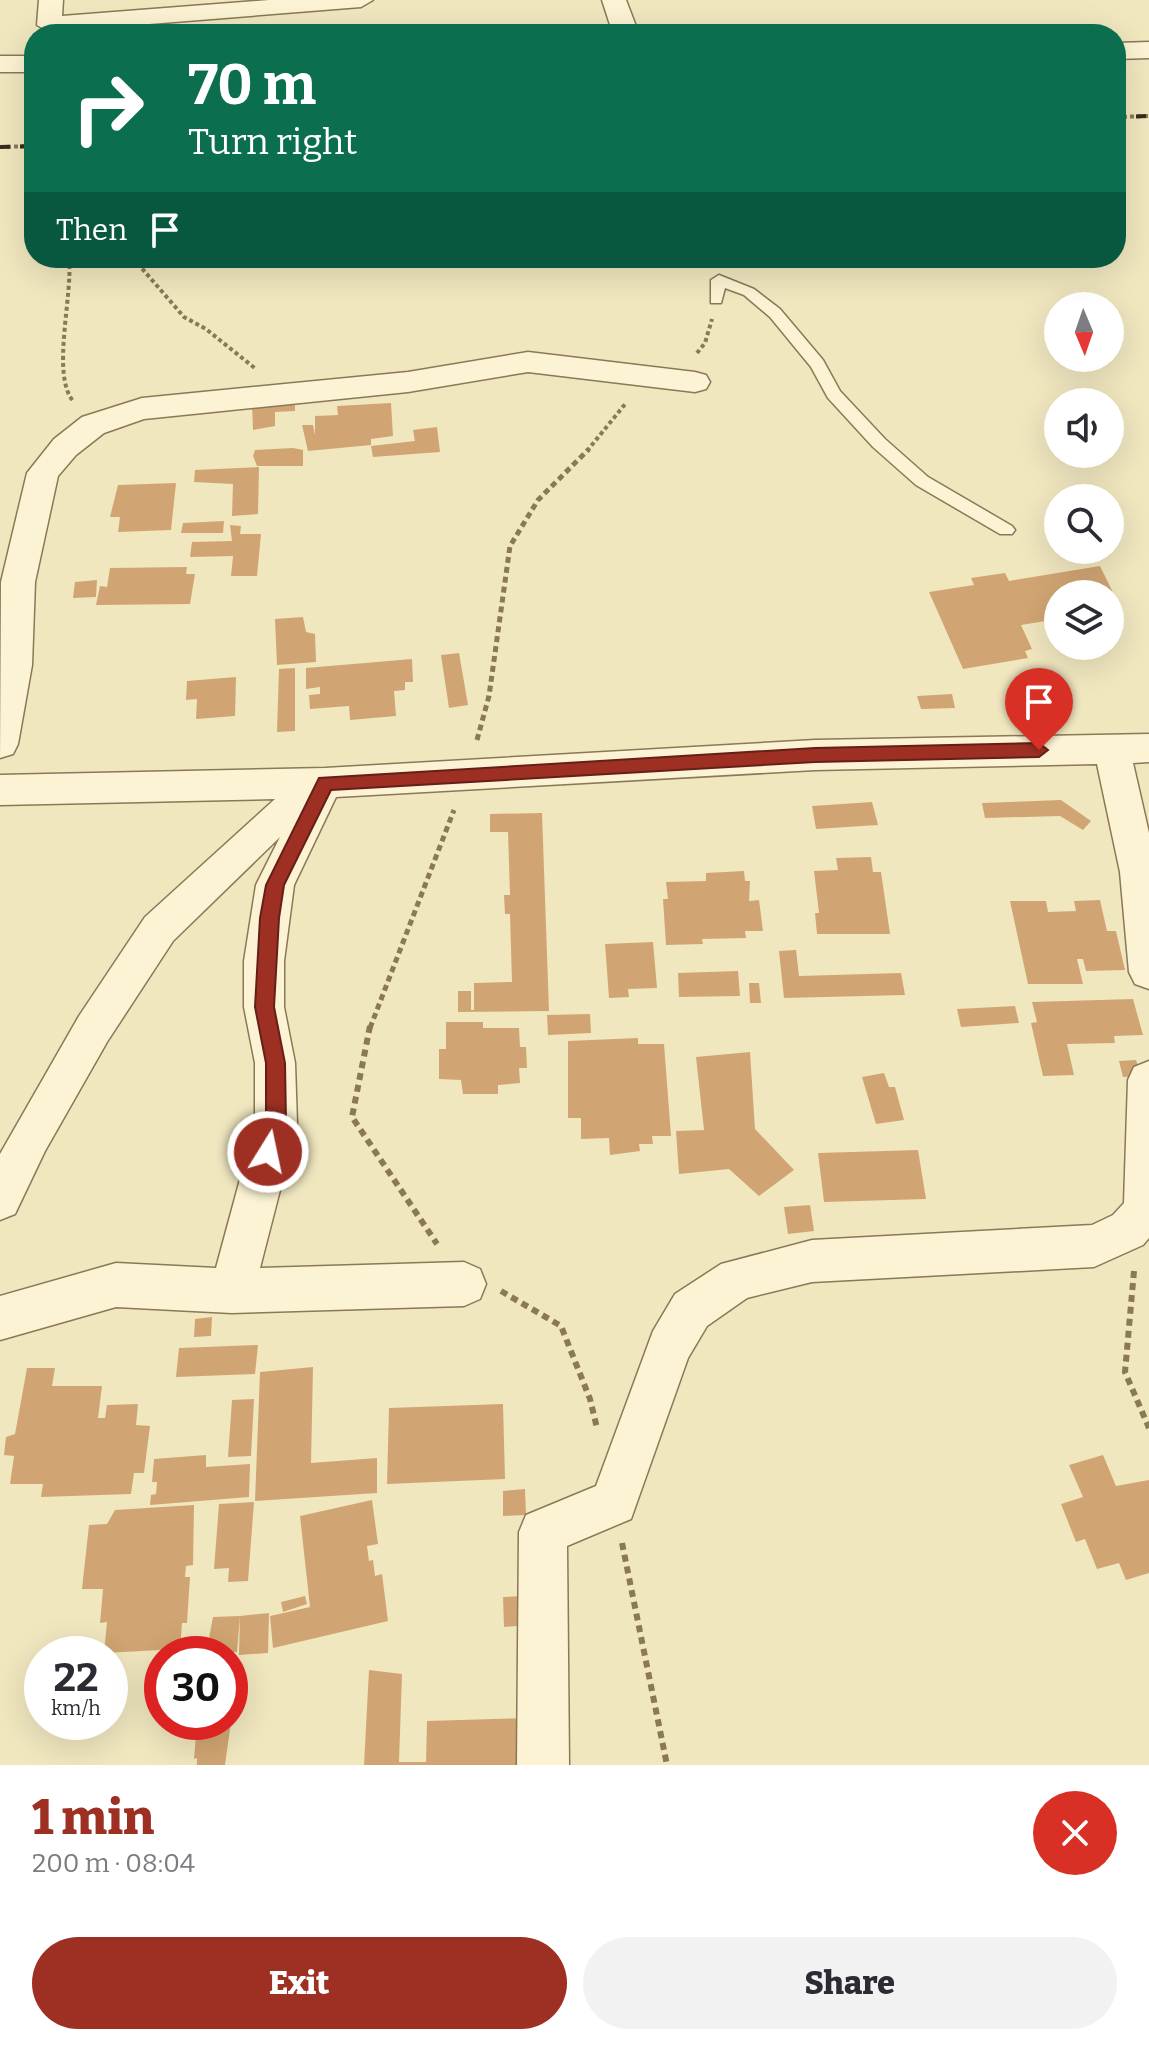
<!DOCTYPE html>
<html lang="en">
<head>
<meta charset="utf-8">
<style>
	:root { --surface:#fff; --page:#f2f2f3; --text:#2b2b33; --muted:#7c7c81; --accent:#9d3023 }
	body { margin:0; font-family:Bitter,serif; background:var(--page); color:var(--text); height:100vh; display:flex; flex-direction:column; font-size:30px; white-space:nowrap }
	* { box-sizing:border-box; margin:0 }
	p { font-size:26px; color:var(--muted) }
	.icon { flex:none; width:44px; height:44px; fill:none; stroke:currentColor; stroke-width:2; stroke-linecap:round; stroke-linejoin:round }
	.map { position:relative; height:1765px; overflow:hidden }
	.panel { display:flex; flex-direction:column; background:var(--surface); flex:1 }
	.panel>* { flex:none }
	.hud { position:absolute; left:24px; top:24px; width:1102px; height:244px; border-radius:32px; box-shadow:0 8px 32px #0002; background:#0b6e4f; color:#fff; overflow:hidden }
	.needle { width:52px; rotate:178deg }
	.fabs { position:absolute; left:1044px; top:292px; display:grid; gap:16px }
	.fabs a { display:grid; place-items:center; width:80px; height:80px; border-radius:50%; background:var(--surface); box-shadow:0 8px 32px #0002; font-size:40px }
	.speed { position:absolute; left:24px; top:1636px; display:flex; gap:16px; font-size:40px; font-weight:700; text-align:center }
	.speed>* { display:grid; place-content:center; width:104px; height:104px; border-radius:50%; background:var(--surface); box-shadow:0 8px 32px #0002; line-height:1 }
	.speed small { font-size:20px; font-weight:400 }
	.speed .limit { border:12px solid #d22; background:#fff; color:#111 }
	.pin { position:absolute; display:grid; place-items:center; width:68px; height:68px; color:#fff; margin:-82px -34px; border-radius:50% 50% 50% 0; rotate:-45deg; box-shadow:0 0 8px #0007 }
	.pin .icon { rotate:45deg }
	.me { position:absolute; width:88px; margin:-44px; rotate:10deg; stroke-linejoin:round; filter:drop-shadow(0 0 6px #0008) }
	.turn { display:flex; align-items:center; gap:28px; height:168px; padding:0 32px; font-size:36px }
	.turn .icon { width:104px; height:104px; stroke-width:2.5 }
	.turn b { display:block; font-size:56px; line-height:68px }
	.then { display:flex; align-items:center; height:76px; padding:0 32px; background:#0003; gap:16px; font-size:30px }
	.round { display:grid; place-items:center; flex:none; width:84px; height:84px; border-radius:42px; background:var(--page) }
	.overview { display:flex; align-items:center; justify-content:space-between; height:136px; padding:0 32px }
	h1 { font-size:48px; font-weight:800; line-height:60px; color:var(--accent) }
	.cta { display:flex; gap:16px; margin-top:auto; padding:16px 32px }
	.cta a { flex:1; height:92px; border-radius:48px; background:var(--accent); color:#fff; font-size:32px; font-weight:800; line-height:92px; text-align:center }
	.cta a+a { background:var(--page); color:var(--text) }
	.map>svg:first-child { display:block }
	.building { fill:#d1a573 }
	.lines { fill:none; stroke-linecap:round; stroke-linejoin:round }
	.service-casing { stroke:#8a7856; stroke-width:3 }
	.minor-casing { stroke:#8a7856; stroke-width:3 }
	.path-far2 { stroke:#8a7856; stroke-width:4; stroke-dasharray:4 3; stroke-linecap:butt }
	.path-far1 { stroke:#8a7856; stroke-width:5; stroke-dasharray:6 4; stroke-linecap:butt }
	.path { stroke:#8a7856; stroke-width:6; stroke-dasharray:7 5; stroke-linecap:butt }
	.service { fill:#fbf3d3; fill-rule:evenodd }
	.minor { fill:#fbf3d3; fill-rule:evenodd }
	.rail { stroke:#392d1c; stroke-width:4; stroke-dasharray:10 10; stroke-linecap:butt }
	.route { fill:#9d3023; stroke:#661f17; stroke-width:2 }
</style>
</head>
<body>
<div class="map">
<svg width="1149" height="1765" viewBox="0 0 1149 1765">
	<rect width="100%" height="100%" fill="#f0e7bf"/>
	<path class="building" d="M 295,401 L 295,411 L 275,412 L 275,426 L 253,430 L 252,404 Z
		M 391,403 L 393,436 L 371,439 L 371,445 L 308,451 L 302,425 L 313,425 L 315,435 L 315,416 L 338,415 L 337,406 Z
		M 437,427 L 440,452 L 373,457 L 371,446 L 415,441 L 413,430 Z
		M 293,448 L 303,450 L 303,466 L 257,466 L 253,456 L 255,450 Z
		M 259,467 L 258,514 L 232,516 L 233,484 L 194,482 L 195,470 Z
		M 176,483 L 171,530 L 118,532 L 120,517 L 110,517 L 118,485 Z
		M 224,521 L 223,533 L 181,533 L 183,523 Z
		M 230,525 L 241,526 L 240,534 L 261,534 L 257,576 L 231,576 L 233,556 L 190,557 L 192,542 L 232,541 Z
		M 1100,566 L 1121,609 L 1110,610 L 1110,594 L 1058,594 L 1058,619 L 1021,625 L 1032,649 L 1025,651 L 1028,658 L 963,669 L 929,592 L 974,585 L 971,578 L 1005,573 L 1009,581 Z
		M 187,567 L 186,574 L 195,574 L 190,604 L 96,605 L 100,586 L 107,587 L 110,568 Z
		M 97,580 L 96,597 L 73,598 L 75,582 Z
		M 303,617 L 306,632 L 315,634 L 316,662 L 277,665 L 275,619 Z
		M 459,653 L 468,705 L 449,708 L 441,655 Z
		M 412,659 L 413,682 L 405,682 L 405,690 L 394,691 L 396,716 L 350,720 L 349,706 L 310,709 L 309,695 L 320,694 L 320,687 L 306,689 L 306,668 Z
		M 295,668 L 295,731 L 277,732 L 279,669 Z
		M 236,677 L 235,716 L 196,719 L 197,699 L 186,700 L 187,681 Z
		M 952,694 L 955,708 L 921,709 L 917,696 Z
		M 1061,800 L 1091,821 L 1083,830 L 1060,816 L 985,818 L 982,803 Z
		M 872,802 L 878,825 L 816,829 L 812,806 Z
		M 542,813 L 549,1011 L 458,1012 L 458,991 L 471,991 L 471,1010 L 474,1010 L 474,983 L 512,982 L 510,914 L 505,914 L 504,895 L 510,895 L 508,832 L 490,832 L 490,814 Z
		M 871,857 L 873,872 L 881,872 L 890,934 L 817,934 L 815,913 L 819,913 L 814,871 L 838,870 L 836,858 Z
		M 744,871 L 745,881 L 750,881 L 749,901 L 759,900 L 763,931 L 745,931 L 746,938 L 702,939 L 703,944 L 666,945 L 663,899 L 668,899 L 666,882 L 706,881 L 706,873 Z
		M 1100,900 L 1107,931 L 1116,931 L 1125,970 L 1086,971 L 1083,959 L 1077,959 L 1083,984 L 1028,984 L 1010,901 L 1046,901 L 1048,912 L 1076,911 L 1074,901 Z
		M 653,942 L 657,988 L 628,989 L 629,997 L 609,998 L 605,944 Z
		M 796,950 L 799,976 L 901,973 L 905,995 L 784,998 L 779,951 Z
		M 738,971 L 740,996 L 679,997 L 678,973 Z
		M 749,983 L 759,983 L 761,1003 L 750,1003 Z
		M 1133,999 L 1143,1035 L 1114,1036 L 1115,1043 L 1067,1044 L 1074,1075 L 1043,1076 L 1031,1023 L 1037,1022 L 1032,1002 Z
		M 1015,1006 L 1019,1023 L 961,1027 L 957,1009 Z
		M 590,1014 L 591,1033 L 548,1035 L 547,1015 Z
		M 446,1022 L 483,1022 L 483,1028 L 519,1028 L 520,1047 L 526,1047 L 527,1068 L 519,1068 L 520,1083 L 498,1085 L 498,1094 L 463,1094 L 461,1080 L 439,1079 L 439,1049 L 446,1049 Z
		M 638,1038 L 638,1044 L 664,1044 L 671,1136 L 652,1136 L 653,1144 L 639,1144 L 640,1151 L 610,1155 L 609,1138 L 581,1139 L 581,1118 L 568,1118 L 568,1041 Z
		M 750,1052 L 755,1129 L 794,1170 L 759,1196 L 729,1169 L 679,1174 L 676,1131 L 704,1130 L 696,1057 Z
		M 1136,1060 L 1141,1076 L 1123,1077 L 1119,1061 Z
		M 884,1073 L 889,1087 L 895,1087 L 904,1120 L 876,1124 L 862,1077 Z
		M 918,1150 L 926,1199 L 824,1202 L 818,1153 Z
		M 810,1205 L 814,1231 L 788,1234 L 784,1207 Z
		M 212,1317 L 211,1336 L 194,1337 L 195,1319 Z
		M 258,1345 L 255,1374 L 176,1377 L 179,1348 Z
		M 313,1367 L 311,1463 L 377,1458 L 377,1493 L 255,1501 L 260,1372 Z
		M 27,1368 L 55,1368 L 52,1386 L 102,1386 L 98,1418 L 105,1418 L 107,1405 L 138,1404 L 136,1425 L 150,1426 L 144,1473 L 134,1473 L 131,1494 L 41,1497 L 43,1484 L 10,1484 L 14,1456 L 4,1455 L 6,1437 L 15,1434 Z
		M 254,1399 L 251,1456 L 228,1457 L 232,1400 Z
		M 503,1404 L 505,1479 L 387,1484 L 389,1408 Z
		M 206,1455 L 206,1467 L 250,1464 L 249,1497 L 150,1505 L 151,1495 L 156,1494 L 157,1482 L 152,1482 L 154,1459 Z
		M 1103,1455 L 1116,1486 L 1149,1480 L 1149,1573 L 1126,1580 L 1119,1563 L 1097,1569 L 1085,1539 L 1076,1542 L 1061,1504 L 1083,1497 L 1069,1465 Z
		M 525,1489 L 526,1515 L 503,1516 L 503,1491 Z
		M 372,1500 L 378,1544 L 367,1546 L 369,1561 L 373,1560 L 375,1576 L 382,1574 L 388,1621 L 273,1648 L 270,1616 L 310,1607 L 300,1516 Z
		M 254,1502 L 248,1581 L 228,1582 L 229,1568 L 214,1569 L 219,1504 Z
		M 194,1505 L 193,1565 L 186,1566 L 185,1577 L 190,1577 L 187,1623 L 182,1623 L 180,1649 L 104,1653 L 107,1622 L 100,1623 L 103,1589 L 82,1589 L 89,1525 L 107,1524 L 115,1510 Z
		M 305,1596 L 307,1604 L 283,1612 L 281,1602 Z
		M 526,1596 L 528,1625 L 504,1627 L 503,1597 Z
		M 269,1613 L 268,1653 L 239,1655 L 240,1616 Z
		M 240,1616 L 237,1652 L 206,1654 L 213,1617 Z
		M 369,1670 L 402,1674 L 399,1762 L 426,1762 L 427,1721 L 528,1718 L 529,1765 L 364,1765 Z
		M 197,1722 L 231,1722 L 225,1765 L 197,1765 L 197,1758 L 194,1759 Z"/>
	<g class="lines">
		<g class="service-casing">
			<path id="service" d="M 719,275 L 754,289 L 780,309 L 823,360 L 840,391 L 885,439 L 928,477 L 1012,526 L 1015,530 L 1012,534 L 1000,534 L 916,485 L 873,447 L 828,398 L 811,367 L 770,317 L 744,295 L 725,288 L 721,303 L 711,303 L 711,280 Z"/>
		</g>
		<g class="minor-casing">
			<path id="minor" d="M 39,0 L 63,0 L 62,16 L 269,0 L 373,0 L 361,7 L 49,32 L 37,25 Z
				M 602,0 L 626,0 L 639,34 L 613,34 Z
				M 1149,42 L 1149,58 L 1116,59 L 1116,43 Z
				M 0,56 L 34,56 L 34,72 L 0,72 Z
				M 528,352 L 695,372 L 706,375 L 710,382 L 706,389 L 695,392 L 528,372 L 408,392 L 144,419 L 104,433 L 76,455 L 58,476 L 35,582 L 32,665 L 18,744 L 13,754 L 0,758 L 1,582 L 27,473 L 54,439 L 82,417 L 142,398 L 408,372 Z
				M 1149,734 L 1149,762 L 1133,763 L 1149,833 L 1149,989 L 1135,984 L 1129,972 L 1120,872 L 1097,764 L 815,770 L 336,797 L 294,885 L 284,961 L 284,1007 L 295,1063 L 297,1124 L 260,1268 L 464,1262 L 480,1269 L 486,1284 L 480,1299 L 464,1306 L 232,1313 L 116,1307 L 0,1340 L 0,1296 L 116,1263 L 216,1268 L 255,1124 L 255,1063 L 244,1007 L 244,961 L 256,885 L 280,837 L 173,941 L 107,1042 L 45,1151 L 15,1214 L 0,1220 L 0,1154 L 79,1016 L 145,917 L 275,799 L 0,805 L 0,775 L 325,768 L 815,740 Z
				M 1149,1061 L 1149,1238 L 1143,1245 L 1094,1267 L 812,1282 L 747,1298 L 707,1326 L 688,1358 L 631,1519 L 567,1546 L 569,1765 L 517,1765 L 519,1532 L 526,1515 L 596,1486 L 653,1331 L 675,1294 L 721,1264 L 812,1240 L 1092,1225 L 1113,1215 L 1124,1203 L 1128,1080 L 1134,1067 Z"/>
		</g>
		<path class="path-far2" d="M 1116,117 L 1149,116
			M 0,147 L 34,146
			M 69,258 C 73,296 51,374 73,401
			M 133,258 L 184,317 L 206,329 L 256,369
			M 697,353 L 705,343 L 712,319
			M 587,451 L 626,403"/>
		<path class="path-far1" d="M 477,740 L 489,696 L 510,546 L 538,500 L 589,449
			M 370,1028 L 454,810"/>
		<path class="path" d="M 370,1026 L 352,1117 L 437,1244
			M 1134,1271 L 1125,1372 L 1149,1428
			M 501,1291 L 561,1326 L 590,1399 L 597,1428
			M 622,1543 L 667,1765"/>
		<use href="#service" class="service"/>
		<use href="#minor" class="minor"/>
		<path class="rail" d="M 1116,117 L 1149,116
			M 0,147 L 34,146"/>
	</g>
	<path class="route" d="M 1039,743 L 1048,750 L 1039,757 L 815,762 L 331,790 L 284,885 L 279,918 L 274,1007 L 285,1063 L 286,1124 L 276,1159 L 261,1159 L 258,1152 L 266,1124 L 266,1063 L 255,1007 L 260,918 L 266,885 L 319,778 L 815,748 Z"/>
</svg>
<div class="fabs">
<a><svg class="needle" viewBox="-14 -14 28 28"><path d="M0-13l5 13h-10z" fill="#e53935"/><path d="M0 13l5-13h-10z" fill="#7c7c81"/></svg></a>
<a><svg class="icon" aria-label="sound" viewBox="0 0 24 24"><path d="M4 9h4l5-4v14l-5-4H4zM17 9q2 3 0 6"/></svg></a>
<a><svg class="icon" aria-label="search" viewBox="0 0 24 24"><circle cx="10" cy="10" r="6"/><path d="M15 15l6 6"/></svg></a>
<a><svg class="icon" aria-label="layers" viewBox="0 0 24 24"><path d="M12 4l9 5-9 5-9-5zM3 14l9 5 9-5"/></svg></a>
</div>
<div class="speed"><div>22<small>km/h</small></div><div class="limit">30</div></div>
<div class="pin" style="left:1039px;top:750px;background:#d93025"><svg class="icon" aria-label="arrive" viewBox="0 0 24 24"><path d="M6 21V4h12l-3 4 3 4H6"/></svg></div>
<svg class="me" style="left:268px;top:1152px" viewBox="-20 -20 40 40"><circle r="17" fill="#9d3023" stroke="#fff" stroke-width="3"/><path d="M0-11L8 9 0 5-8 9z" fill="#fff"/></svg>
<div class="hud">
<div class="turn"><svg class="icon" aria-label="right" viewBox="0 0 24 24"><path d="M7 20v-9h11M14 6l5 5-5 5"/></svg><div><b>70 m</b>Turn right</div></div>
<div class="then">Then<svg class="icon" aria-label="arrive" viewBox="0 0 24 24"><path d="M6 21V4h12l-3 4 3 4H6"/></svg></div>
</div>
</div>
<section class="panel">
<div class="overview"><div><h1>1 min</h1><p>200 m · 08:04</p></div><a class="round" style="background:#d93025;color:#fff"><svg class="icon" aria-label="close" viewBox="0 0 24 24"><path d="M6 6l12 12M18 6L6 18"/></svg></a></div>
<div class="cta"><a>Exit</a><a>Share</a></div>
</section>
</body>
</html>
